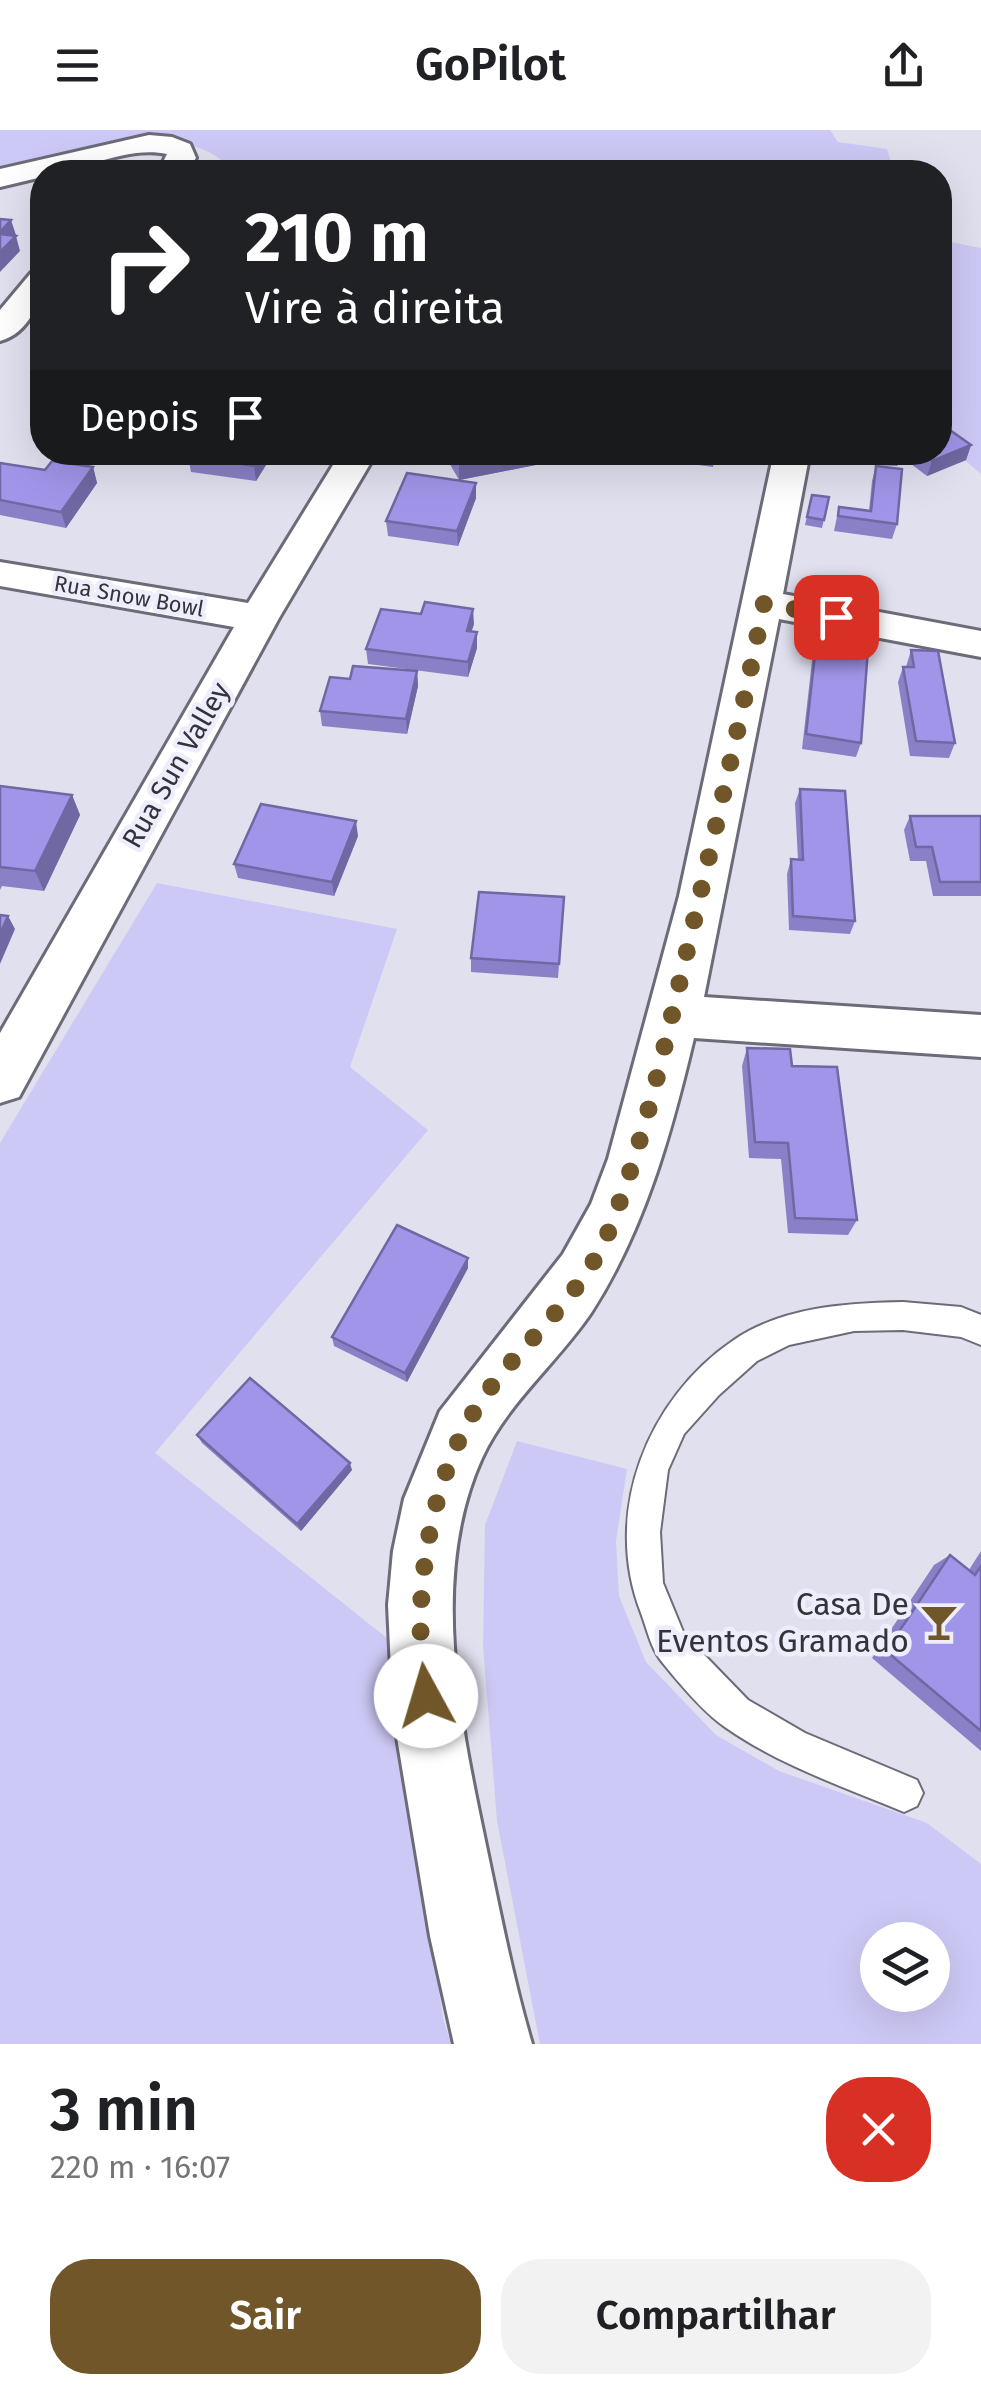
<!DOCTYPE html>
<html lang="pt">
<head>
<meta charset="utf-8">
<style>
	:root { --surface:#fff; --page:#f2f2f2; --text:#202124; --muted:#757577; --accent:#715629 }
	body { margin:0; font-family:"Fira Sans",sans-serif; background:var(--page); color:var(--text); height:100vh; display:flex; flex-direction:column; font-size:38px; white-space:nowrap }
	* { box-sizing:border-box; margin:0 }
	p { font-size:32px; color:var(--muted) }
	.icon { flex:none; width:55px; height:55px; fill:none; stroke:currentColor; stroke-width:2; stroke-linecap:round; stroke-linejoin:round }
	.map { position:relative; height:1914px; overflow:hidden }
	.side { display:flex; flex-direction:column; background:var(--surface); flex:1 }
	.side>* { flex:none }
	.guide { position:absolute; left:30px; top:30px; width:922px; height:305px; border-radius:40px; box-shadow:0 10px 40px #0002; background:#202124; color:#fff; overflow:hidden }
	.tools { position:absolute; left:860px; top:1792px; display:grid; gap:20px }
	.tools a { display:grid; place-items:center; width:90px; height:90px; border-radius:50%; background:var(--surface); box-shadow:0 10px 40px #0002; font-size:50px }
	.pin { position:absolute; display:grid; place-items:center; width:85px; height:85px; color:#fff; margin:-42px; border-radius:20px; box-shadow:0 5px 15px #0006 }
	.me { position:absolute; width:110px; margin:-55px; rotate:354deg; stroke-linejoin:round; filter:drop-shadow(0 0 8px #0008) }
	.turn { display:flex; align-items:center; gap:35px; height:210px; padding:0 50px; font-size:45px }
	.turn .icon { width:130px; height:130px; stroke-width:2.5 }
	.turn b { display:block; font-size:70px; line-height:85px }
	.then { display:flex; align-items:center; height:95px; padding:0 50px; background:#0003; gap:20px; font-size:38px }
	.round { display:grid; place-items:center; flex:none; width:105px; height:105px; border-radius:40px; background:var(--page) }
	.summary { display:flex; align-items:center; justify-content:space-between; height:170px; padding:0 50px }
	h1 { font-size:60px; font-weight:600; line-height:75px }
	.button { display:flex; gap:20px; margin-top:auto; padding:20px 50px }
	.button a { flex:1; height:115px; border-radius:40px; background:var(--accent); color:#fff; font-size:40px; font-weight:600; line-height:115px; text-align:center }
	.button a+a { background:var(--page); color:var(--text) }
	header { display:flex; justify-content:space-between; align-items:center; height:130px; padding:0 50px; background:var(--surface); font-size:45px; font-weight:600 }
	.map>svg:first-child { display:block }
	.green { fill:#cdc9f6; fill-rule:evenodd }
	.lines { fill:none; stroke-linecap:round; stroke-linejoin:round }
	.service-casing { stroke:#6c6b78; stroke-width:4 }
	.minor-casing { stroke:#6c6b78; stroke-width:6 }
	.service { fill:#fff; fill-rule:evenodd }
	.minor { fill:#fff; fill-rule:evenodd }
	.wall { fill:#8a80c8 }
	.shaded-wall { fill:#7068a3 }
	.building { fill:#a095e9; stroke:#7068a3; stroke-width:2.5 }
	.route { stroke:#715629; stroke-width:18; stroke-dasharray:0 32.4 }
	.labels { text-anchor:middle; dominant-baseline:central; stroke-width:9; stroke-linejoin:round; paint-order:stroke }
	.far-street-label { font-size:22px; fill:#343339; stroke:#eeedfc }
	.street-label { font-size:28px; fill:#343339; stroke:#eeedfc }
	.near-poi-label { font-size:32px; fill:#343339; stroke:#eeedfc; text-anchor:end }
</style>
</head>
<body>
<header><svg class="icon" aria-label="menu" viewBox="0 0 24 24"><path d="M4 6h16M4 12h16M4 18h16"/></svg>GoPilot<svg class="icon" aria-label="share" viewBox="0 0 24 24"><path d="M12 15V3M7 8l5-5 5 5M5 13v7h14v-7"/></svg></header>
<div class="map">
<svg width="981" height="1914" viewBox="0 0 981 1914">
	<rect width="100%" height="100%" fill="#e1e0ef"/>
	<path class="green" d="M 0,0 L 830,0 L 838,12 L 887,19 L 894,42 L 232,42 C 205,0 126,9 77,22 C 51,29 26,34 0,41 Z
		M 940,110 L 981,118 L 981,344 L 940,309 Z
		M 157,753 L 397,799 L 350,937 L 428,1000 L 155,1323 L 388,1509 L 443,1888 L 451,1914 L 0,1914 L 0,1013 Z
		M 517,1311 L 627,1339 L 616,1411 L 619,1466 L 646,1532 L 716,1605 L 779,1641 L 927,1693 L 981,1734 L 981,1914 L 540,1914 L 497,1691 L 483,1516 L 485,1395 ZM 878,1810 L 932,1810 L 932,1865 L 878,1865 Z"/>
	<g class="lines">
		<g class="service-casing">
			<path id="service" d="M 903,1172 L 961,1177 L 981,1185 L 981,1215 L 961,1207 L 903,1200 L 854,1201 L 789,1215 L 757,1231 L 719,1265 L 684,1304 L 668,1340 L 660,1402 L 663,1453 L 684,1504 L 748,1570 L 805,1603 L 917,1650 L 923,1663 L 917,1676 L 904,1682 C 844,1657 779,1635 725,1597 C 703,1582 679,1553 662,1532 C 651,1519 647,1499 641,1483 C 602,1383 647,1269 734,1210 C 782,1177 847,1173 903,1172 Z"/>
		</g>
		<g class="minor-casing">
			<path id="minor" d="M 149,5 L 172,7 L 190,14 L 196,28 L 186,42 L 158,42 L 167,24 C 127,15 84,42 42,42 L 42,47 L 0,57 L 0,39 Z
				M 42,141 C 44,167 30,203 0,211 L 0,180 L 31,143 Z
				M 341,322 L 377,322 L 279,488 L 19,967 L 0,973 L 0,903 L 234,497 L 0,456 L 0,432 L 248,473 Z
				M 774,322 L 810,322 L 783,464 L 981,501 L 981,527 L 779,489 L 704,867 L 981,885 L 981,927 L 694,908 C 671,1004 645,1099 591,1183 C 558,1232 507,1273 482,1328 C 426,1451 463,1604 489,1730 C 502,1792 514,1853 532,1914 L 454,1914 L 430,1806 L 393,1583 L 388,1475 L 393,1421 L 404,1369 L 440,1281 L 563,1124 L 591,1074 L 608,1029 L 679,766 Z"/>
		</g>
		<use href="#service" class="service"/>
		<use href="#minor" class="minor"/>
	</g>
	<path class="wall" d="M 971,315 L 966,330 L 927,346 L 907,331 L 896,336 L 873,335 L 871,324 L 861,322 L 940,322 Z
		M 190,322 L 264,322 L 266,335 L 256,351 L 191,342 L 188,326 Z
		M 443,322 L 572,322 L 571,328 L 460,350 L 476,353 L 476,368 L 458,416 L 388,406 L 386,391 L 459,350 Z
		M 678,322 L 716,322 L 713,337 L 677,332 Z
		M 0,333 L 45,340 L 93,337 L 97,353 L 66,398 L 0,385 Z
		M 876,336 L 897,394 L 892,409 L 834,401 L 839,377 L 869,381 L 872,351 Z
		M 812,365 L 829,367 L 822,398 L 805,395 Z
		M 474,494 L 471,502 L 477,518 L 468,547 L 368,534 L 366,519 Z
		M 818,498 L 861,613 L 856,627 L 802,619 L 814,513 Z
		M 911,520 L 955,613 L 949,628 L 910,626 L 898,552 L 903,537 L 906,537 Z
		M 417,541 L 418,556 L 407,604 L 322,596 L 320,581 L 350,549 Z
		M 0,656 L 72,665 L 80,685 L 44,761 L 2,756 L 0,760 Z
		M 800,659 L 855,791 L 850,804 L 789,800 L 787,744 L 791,729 L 798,730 L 795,673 Z
		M 910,686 L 981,686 L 981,766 L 933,766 L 926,731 L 910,731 L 904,700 Z
		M 358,706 L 334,766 L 238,748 L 234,734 Z
		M 564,767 L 558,848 L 471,842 L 471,828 Z
		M 747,918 L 792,936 L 857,1090 L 848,1105 L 788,1103 L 781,1029 L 749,1028 L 742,936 Z
		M 468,1128 L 468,1138 L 407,1252 L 334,1216 L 332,1207 Z
		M 197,1305 L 352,1340 L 301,1401 L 202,1313 Z
		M 981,1421 L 981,1621 L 872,1528 L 934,1435 L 950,1425 L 969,1440 Z"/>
	<path class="shaded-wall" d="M 11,90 L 16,105 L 0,110 L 0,102 Z
		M 16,106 L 20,121 L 0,142 L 0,122 Z
		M 971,315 L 966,330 L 927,346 L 932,331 Z
		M 262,322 L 264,322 L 266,335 L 256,351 L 254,336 Z
		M 490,322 L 572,322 L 571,328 L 459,350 L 459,329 Z
		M 900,322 L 910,322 L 907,331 L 896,336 Z
		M 93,337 L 97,353 L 66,398 L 61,382 Z
		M 476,353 L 476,368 L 458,416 L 457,401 Z
		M 473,479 L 474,494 L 467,516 L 467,501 Z
		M 477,502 L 477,518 L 468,547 L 468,532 Z
		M 417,541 L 418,556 L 407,604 L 406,589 Z
		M 72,665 L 80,685 L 44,761 L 35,741 Z
		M 356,691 L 358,706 L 334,766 L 332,752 Z
		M 8,786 L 15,799 L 0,834 L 0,804 Z
		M 468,1128 L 468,1138 L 407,1252 L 405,1243 Z
		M 350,1333 L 352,1340 L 301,1401 L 297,1394 Z"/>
	<path class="building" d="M 0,89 L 11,90 L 0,102 Z
		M 0,104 L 16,106 L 0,122 Z
		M 940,293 L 971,315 L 932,331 L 921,322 L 940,322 Z
		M 190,322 L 262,322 L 254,336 L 188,326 Z
		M 455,322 L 490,322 L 459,329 Z
		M 52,331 L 93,337 L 61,382 L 0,370 L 0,333 L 45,340 Z
		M 876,336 L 902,339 L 897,394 L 838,386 L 839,377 L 871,381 Z
		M 407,343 L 476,353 L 457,401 L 386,391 Z
		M 812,365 L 829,367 L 824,390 L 807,387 Z
		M 425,472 L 473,479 L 467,501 L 477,502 L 468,532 L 366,519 L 381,479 L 421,484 Z
		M 818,498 L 869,505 L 861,613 L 806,604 Z
		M 911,520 L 938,521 L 955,613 L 916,611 L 903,537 L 914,537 Z
		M 353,536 L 417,541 L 406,589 L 320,581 L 330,547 L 350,549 Z
		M 0,656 L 72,665 L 35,741 L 0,737 Z
		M 800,659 L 845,661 L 855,791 L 793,786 L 791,729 L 803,730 Z
		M 261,674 L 356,691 L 332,752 L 234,734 Z
		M 910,686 L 981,686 L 981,752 L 940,752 L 932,717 L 916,717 Z
		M 479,762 L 564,767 L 559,834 L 471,828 Z
		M 0,785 L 8,786 L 0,804 Z
		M 747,918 L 790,919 L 792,936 L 837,937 L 857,1090 L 795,1088 L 788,1013 L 755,1012 Z
		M 397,1095 L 468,1128 L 405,1243 L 332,1207 Z
		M 250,1248 L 350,1333 L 297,1394 L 197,1305 Z
		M 950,1425 L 975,1445 L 981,1436 L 981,1601 L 886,1521 Z"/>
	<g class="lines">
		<path class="route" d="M 426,1566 C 410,1471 429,1339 488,1261 C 528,1207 585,1163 610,1098 C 645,1009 665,914 687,821 C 714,705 741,590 764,473 L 836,487"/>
	</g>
	<defs>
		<g id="bar-bare" transform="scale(3)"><path d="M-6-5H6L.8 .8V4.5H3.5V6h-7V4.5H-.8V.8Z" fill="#715629" stroke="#eeedfc" stroke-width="2.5" paint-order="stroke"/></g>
	</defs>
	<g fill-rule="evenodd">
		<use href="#bar-bare" x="939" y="1492"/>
	</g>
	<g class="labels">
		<g class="far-street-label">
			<text transform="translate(129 466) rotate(10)">Rua Snow Bowl</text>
		</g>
		<g class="street-label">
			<text transform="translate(176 635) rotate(-60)">Rua Sun Valley</text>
		</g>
		<g class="near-poi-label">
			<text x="909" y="1474">Casa De<tspan x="909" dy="37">Eventos Gramado</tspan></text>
		</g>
	</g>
</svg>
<div class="tools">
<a><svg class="icon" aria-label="layers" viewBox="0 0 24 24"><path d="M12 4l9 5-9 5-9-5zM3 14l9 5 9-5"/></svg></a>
</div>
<div class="pin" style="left:836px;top:487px;background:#d93025"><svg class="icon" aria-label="arrive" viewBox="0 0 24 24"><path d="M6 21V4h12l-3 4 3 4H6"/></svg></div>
<svg class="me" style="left:426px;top:1566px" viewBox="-20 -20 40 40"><circle r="19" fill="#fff"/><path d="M0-13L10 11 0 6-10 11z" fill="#715629"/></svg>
<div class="guide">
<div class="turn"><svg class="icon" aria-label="right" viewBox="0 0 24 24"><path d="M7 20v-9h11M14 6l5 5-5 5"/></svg><div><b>210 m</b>Vire à direita</div></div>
<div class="then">Depois<svg class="icon" aria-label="arrive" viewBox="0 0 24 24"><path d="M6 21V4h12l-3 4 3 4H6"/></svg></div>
</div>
</div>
<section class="side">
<div class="summary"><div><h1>3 min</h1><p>220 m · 16:07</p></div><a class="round" style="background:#d93025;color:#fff"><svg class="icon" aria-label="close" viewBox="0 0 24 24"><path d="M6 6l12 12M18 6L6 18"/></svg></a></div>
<div class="button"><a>Sair</a><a>Compartilhar</a></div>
</section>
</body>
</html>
